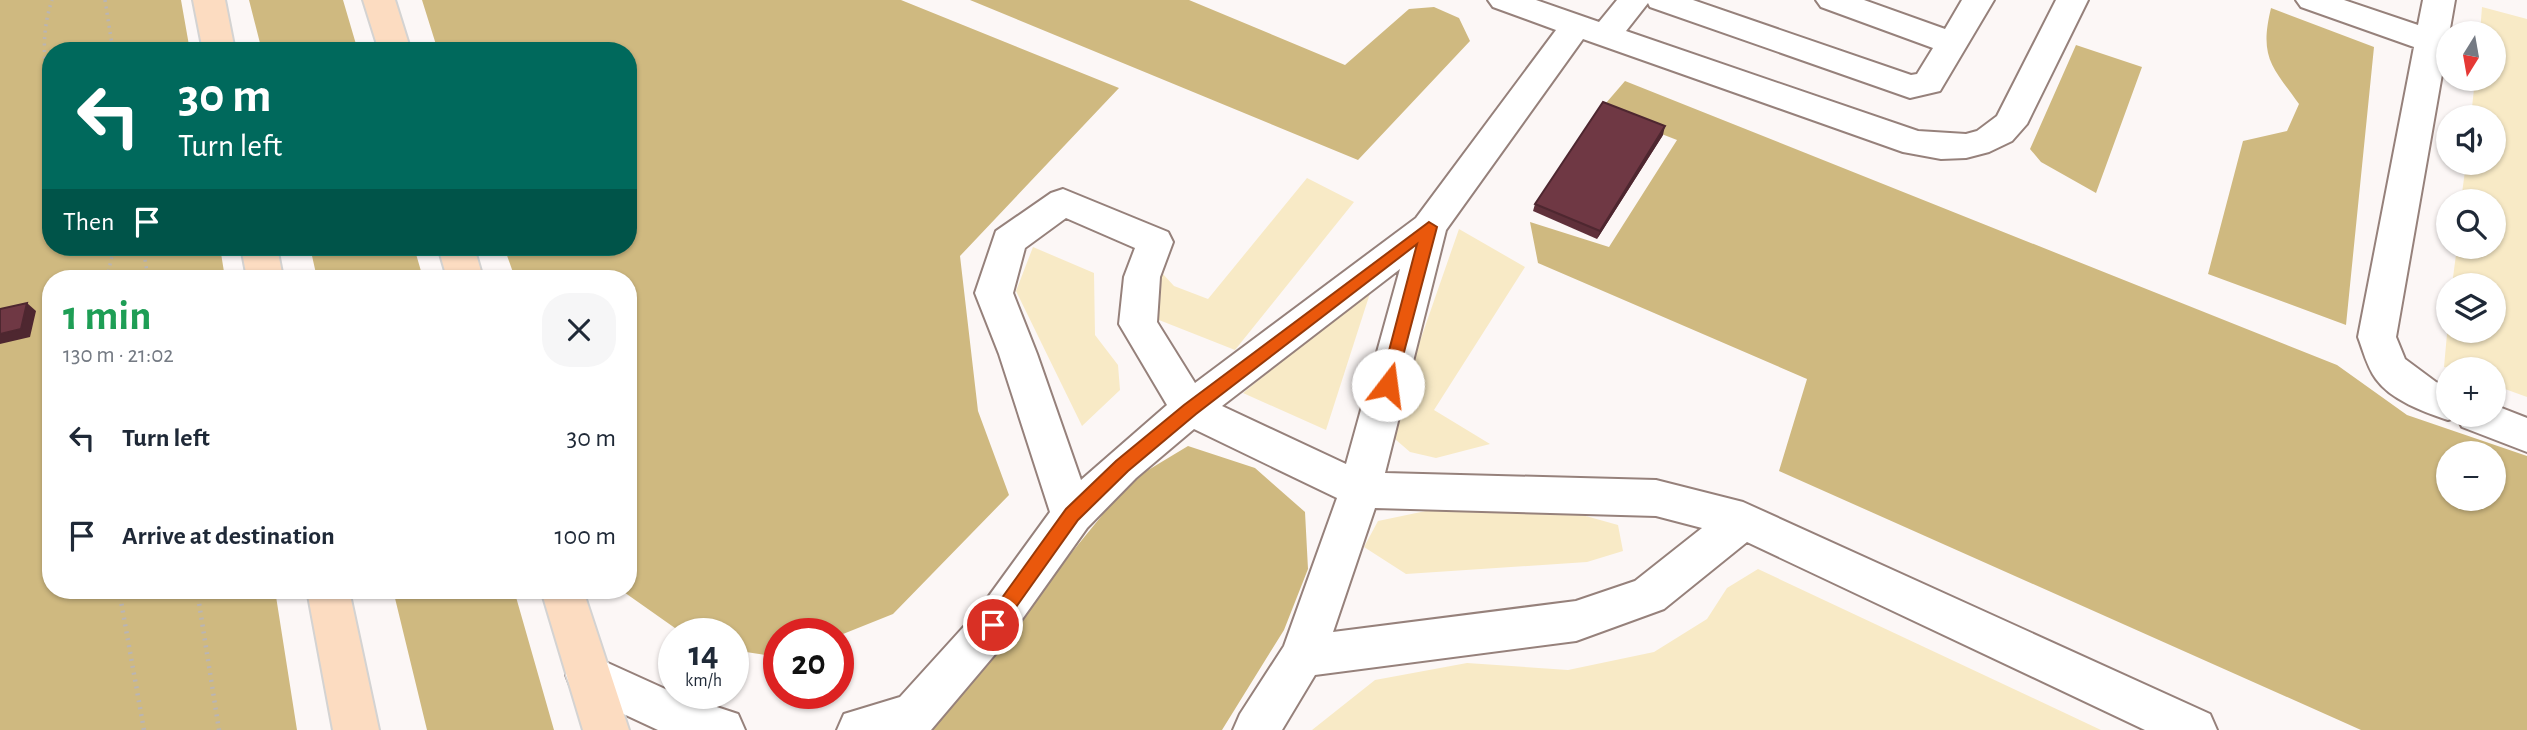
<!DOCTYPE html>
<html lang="en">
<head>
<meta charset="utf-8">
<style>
	:root { --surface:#fff; --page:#f6f6f7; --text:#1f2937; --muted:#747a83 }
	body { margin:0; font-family:"Alegreya Sans",sans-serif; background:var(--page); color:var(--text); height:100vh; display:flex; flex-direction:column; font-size:26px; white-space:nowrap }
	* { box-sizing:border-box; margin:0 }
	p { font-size:23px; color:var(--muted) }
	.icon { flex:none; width:38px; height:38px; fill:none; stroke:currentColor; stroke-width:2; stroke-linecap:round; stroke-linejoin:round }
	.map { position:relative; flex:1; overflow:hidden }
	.details { position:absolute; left:42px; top:270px; width:595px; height:329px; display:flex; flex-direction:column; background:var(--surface); border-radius:28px; box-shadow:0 2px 5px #0004 }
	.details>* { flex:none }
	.guide { position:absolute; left:42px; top:42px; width:595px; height:214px; border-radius:28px; box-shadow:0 2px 5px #0004; background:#00695c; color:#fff; overflow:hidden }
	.needle { width:46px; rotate:191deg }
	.fabs { position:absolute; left:2436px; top:21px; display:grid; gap:14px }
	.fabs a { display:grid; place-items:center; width:70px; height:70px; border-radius:50%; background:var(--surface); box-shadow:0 2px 5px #0004; font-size:35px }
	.speed { position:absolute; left:658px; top:618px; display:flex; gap:14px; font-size:35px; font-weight:700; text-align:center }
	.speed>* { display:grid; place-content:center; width:91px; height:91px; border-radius:50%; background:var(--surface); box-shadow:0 2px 5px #0004; line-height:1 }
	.speed small { font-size:18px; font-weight:400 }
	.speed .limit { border:10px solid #d22; background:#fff; color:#111 }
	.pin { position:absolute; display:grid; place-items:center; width:60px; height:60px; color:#fff; margin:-30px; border:4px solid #fff; border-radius:50%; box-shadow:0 2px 7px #0007 }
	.me { position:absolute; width:77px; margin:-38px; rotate:15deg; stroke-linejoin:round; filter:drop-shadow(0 0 5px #0008) }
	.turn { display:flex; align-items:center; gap:24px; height:147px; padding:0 21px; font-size:32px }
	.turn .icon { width:91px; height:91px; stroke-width:2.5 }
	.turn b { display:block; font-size:49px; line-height:60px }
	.then { display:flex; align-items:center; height:66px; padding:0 21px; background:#0003; gap:14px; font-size:26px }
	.round { display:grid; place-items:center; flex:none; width:74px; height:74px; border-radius:28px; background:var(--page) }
	.head { display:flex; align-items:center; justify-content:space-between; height:119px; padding:0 21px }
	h1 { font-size:42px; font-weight:600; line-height:52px; color:#1e9e55 }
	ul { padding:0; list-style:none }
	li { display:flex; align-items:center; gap:21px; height:98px; padding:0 21px }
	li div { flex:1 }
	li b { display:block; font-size:26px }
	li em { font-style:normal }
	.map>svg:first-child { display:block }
	.green { fill:#f8eac6 }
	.forest { fill:#cfb980; fill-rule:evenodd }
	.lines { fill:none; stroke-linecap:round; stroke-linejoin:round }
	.minor-casing { stroke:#96817b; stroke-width:4 }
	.major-casing { stroke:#d4d3d2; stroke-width:4 }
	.path-far1 { stroke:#bab5b3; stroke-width:3.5; stroke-dasharray:2 4.5; stroke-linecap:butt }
	.path { stroke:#bab5b3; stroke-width:4.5; stroke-dasharray:2 5; stroke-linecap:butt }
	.minor { fill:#fff; fill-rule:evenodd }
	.major { fill:#fcdcc1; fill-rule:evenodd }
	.wall { fill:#5f303a }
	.shaded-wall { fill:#4e2730 }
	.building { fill:#6f3844; stroke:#4e2730; stroke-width:2 }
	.route { fill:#ea580c; stroke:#983908; stroke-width:2 }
</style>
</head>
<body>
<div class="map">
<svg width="2527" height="730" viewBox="0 0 2527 730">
	<rect width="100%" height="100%" fill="#fcf7f6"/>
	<path class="green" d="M 2482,7 L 2527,19 L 2527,397 L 2494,385 L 2494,369 L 2451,369 L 2444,367 L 2448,323 L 2448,331 L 2494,331 L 2494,285 L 2452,285 L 2457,247 L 2494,247 L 2494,201 L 2461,201 L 2466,163 L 2494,163 L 2494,117 L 2471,117 L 2475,79 L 2494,79 L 2494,33 L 2480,33 Z
		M 1307,178 L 1354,202 L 1235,350 L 1159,320 L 1151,296 L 1162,273 L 1174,286 L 1208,299 Z
		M 1459,229 L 1525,267 L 1434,410 L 1490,444 L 1436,458 L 1410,452 L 1388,433 Z
		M 1033,247 L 1094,273 L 1095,335 L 1118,365 L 1120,390 L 1082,426 L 1016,291 Z
		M 1372,287 L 1326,430 L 1243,393 Z
		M 1507,494 L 1618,525 L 1623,551 L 1587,562 L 1406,574 L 1364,547 L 1378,521 Z
		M 1758,569 L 2101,730 L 1312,730 L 1375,680 L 1467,663 L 1568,670 L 1654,652 L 1707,619 L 1727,588 Z"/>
	<path class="forest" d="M 0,0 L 181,0 L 190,51 L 51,51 L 51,247 L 220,247 L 225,278 L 51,278 L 51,590 L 275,590 L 297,730 L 0,730 Z
		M 249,0 L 343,0 L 358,51 L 262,51 Z
		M 422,0 L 901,0 L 1119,88 L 960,256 L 978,411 L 1009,495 L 893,614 L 838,636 L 779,634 L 779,657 L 733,650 L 733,634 L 682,633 L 621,590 L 628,590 L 628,278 L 515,278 L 504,247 L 628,247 L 628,51 L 438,51 Z
		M 970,0 L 1189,0 L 1345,65 L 1409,9 L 1434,7 L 1459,18 L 1470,41 L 1358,160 Z
		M 2271,8 L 2374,47 L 2346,325 L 2208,274 L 2243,141 L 2287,131 L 2299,104 C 2272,66 2259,58 2271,8 Z
		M 2076,45 L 2142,67 L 2096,193 L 2041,162 L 2030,149 Z
		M 1625,81 L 2337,365 L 2407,415 L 2527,456 L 2527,730 L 2361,730 L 1779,471 L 1807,379 L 1538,263 L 1530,222 L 1609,247 L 1677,140 L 1600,110 ZM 2448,453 L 2494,453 L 2494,499 L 2448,499 Z
		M 310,247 L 414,247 L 423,278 L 317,278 Z
		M 1188,446 L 1255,468 L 1305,512 L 1308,569 L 1284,630 L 1222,730 L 927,730 L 1130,481 Z
		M 393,590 L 514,590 L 554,730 L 427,730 Z"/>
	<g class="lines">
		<g class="minor-casing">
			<path id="minor" d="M 1488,0 L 1536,0 L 1599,22 L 1617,0 L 1693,0 L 1911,75 L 1917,74 L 1933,48 L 1821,7 L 1816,0 L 1864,0 L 1945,29 L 1962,0 L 1994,0 L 1940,91 L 1910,98 L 1650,7 L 1648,3 L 1626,31 L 1918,131 L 1966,134 L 1977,131 L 1997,116 L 2056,0 L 2088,0 L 2027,124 L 2012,141 L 1989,152 L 1966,158 L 1941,159 L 1903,152 L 1583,39 L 1446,230 L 1385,473 L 1656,480 L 1743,502 L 2210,714 L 2217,730 L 2145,730 L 1747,542 L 1664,609 L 1576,641 L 1315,675 L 1282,730 L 1233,730 L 1240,714 L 1284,646 L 1337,498 L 1194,429 L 1136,478 L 1087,528 L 1008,639 L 931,730 L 837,730 L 844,714 L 900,697 L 978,611 L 1050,512 L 999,354 L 975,293 L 996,231 L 1051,193 L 1063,189 L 1168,232 L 1173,242 L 1160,277 L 1157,322 L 1195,383 L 1416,218 L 1556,30 L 1493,7 ZM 1066,218 L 1135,248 L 1124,277 L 1119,324 L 1167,405 L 1081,480 L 1037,354 L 1013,293 L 1025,248 ZM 1400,269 L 1346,464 L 1222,406 ZM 1375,508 L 1656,516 L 1702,528 L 1635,581 L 1576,601 L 1333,632 Z
				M 2296,0 L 2344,0 L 2418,25 L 2423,0 L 2455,0 L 2396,337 L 2405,359 L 2436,382 L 2448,387 L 2448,415 L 2494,415 L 2494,405 L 2527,418 L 2527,452 L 2462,427 L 2457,417 L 2448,420 C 2424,412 2391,400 2376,379 C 2367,367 2363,350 2358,337 L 2414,47 L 2301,7 Z
				M 588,654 L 674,693 L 738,714 L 745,730 L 658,730 L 572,690 L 566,675 L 572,660 Z"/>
		</g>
		<g class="major-casing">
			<path id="major" d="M 193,0 L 225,0 L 235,51 L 203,51 Z
				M 363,0 L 395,0 L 411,51 L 379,51 Z
				M 241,247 L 277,247 L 283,278 L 247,278 Z
				M 438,247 L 474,247 L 483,278 L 447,278 Z
				M 307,590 L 349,590 L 379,730 L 333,730 Z
				M 541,590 L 583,590 L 629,730 L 583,730 Z"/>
		</g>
		<path class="path-far1" d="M 105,0 L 113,51
			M 51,97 C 43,64 41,33 52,0
			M 143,247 L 148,278
			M 107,278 L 114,247"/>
		<path class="path" d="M 119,590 L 144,730
			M 197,590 L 219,730"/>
		<use href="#minor" class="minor"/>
		<use href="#major" class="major"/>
	</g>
	<path class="wall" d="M 1663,135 L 1597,239 L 1533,211 L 1535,204 Z"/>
	<path class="shaded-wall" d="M 1665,126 L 1663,135 L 1597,239 L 1600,231 Z
		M 27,303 L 36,311 L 30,337 L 0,344 L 0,334 Z"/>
	<path class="building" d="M 1603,102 L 1665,126 L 1600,231 L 1535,204 Z
		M 27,303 L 21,329 L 0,334 L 0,309 Z"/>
	<path class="route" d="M 1429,222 L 1437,227 L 1394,390 L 1382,390 L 1380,385 L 1417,244 L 1196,414 L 1128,471 L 1078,520 L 999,631 L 993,634 L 986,631 L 984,625 L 986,620 L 1066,509 L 1116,461 L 1184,405 Z"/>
</svg>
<div class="fabs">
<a><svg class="needle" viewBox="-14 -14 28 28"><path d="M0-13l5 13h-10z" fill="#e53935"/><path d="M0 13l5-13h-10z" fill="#747a83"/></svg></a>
<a><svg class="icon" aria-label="sound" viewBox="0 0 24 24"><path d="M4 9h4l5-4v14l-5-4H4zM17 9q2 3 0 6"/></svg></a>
<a><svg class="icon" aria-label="search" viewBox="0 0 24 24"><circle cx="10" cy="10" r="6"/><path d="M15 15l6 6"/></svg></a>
<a><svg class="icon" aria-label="layers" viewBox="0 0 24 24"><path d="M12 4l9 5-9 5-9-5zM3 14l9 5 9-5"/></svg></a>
<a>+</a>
<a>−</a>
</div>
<div class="speed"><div>14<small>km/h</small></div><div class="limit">20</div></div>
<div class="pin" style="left:993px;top:625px;background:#d93025"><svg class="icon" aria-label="arrive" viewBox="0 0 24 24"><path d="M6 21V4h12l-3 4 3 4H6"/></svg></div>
<svg class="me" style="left:1388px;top:385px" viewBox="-20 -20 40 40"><circle r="19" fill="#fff"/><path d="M0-13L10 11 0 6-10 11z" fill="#ea580c"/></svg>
<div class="guide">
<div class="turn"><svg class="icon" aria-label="left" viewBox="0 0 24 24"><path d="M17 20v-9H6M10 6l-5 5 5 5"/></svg><div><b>30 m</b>Turn left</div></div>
<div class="then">Then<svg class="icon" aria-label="arrive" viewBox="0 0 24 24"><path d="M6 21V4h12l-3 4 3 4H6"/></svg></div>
</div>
<section class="details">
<div class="head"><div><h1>1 min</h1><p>130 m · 21:02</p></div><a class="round"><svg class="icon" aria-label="close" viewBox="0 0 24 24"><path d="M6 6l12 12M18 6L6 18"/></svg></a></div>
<ul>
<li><svg class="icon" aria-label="left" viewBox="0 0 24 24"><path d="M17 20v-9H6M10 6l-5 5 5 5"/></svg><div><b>Turn left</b></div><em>30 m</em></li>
<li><svg class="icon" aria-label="arrive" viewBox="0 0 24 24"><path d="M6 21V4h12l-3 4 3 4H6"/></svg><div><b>Arrive at destination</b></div><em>100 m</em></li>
</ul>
</section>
</div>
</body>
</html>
